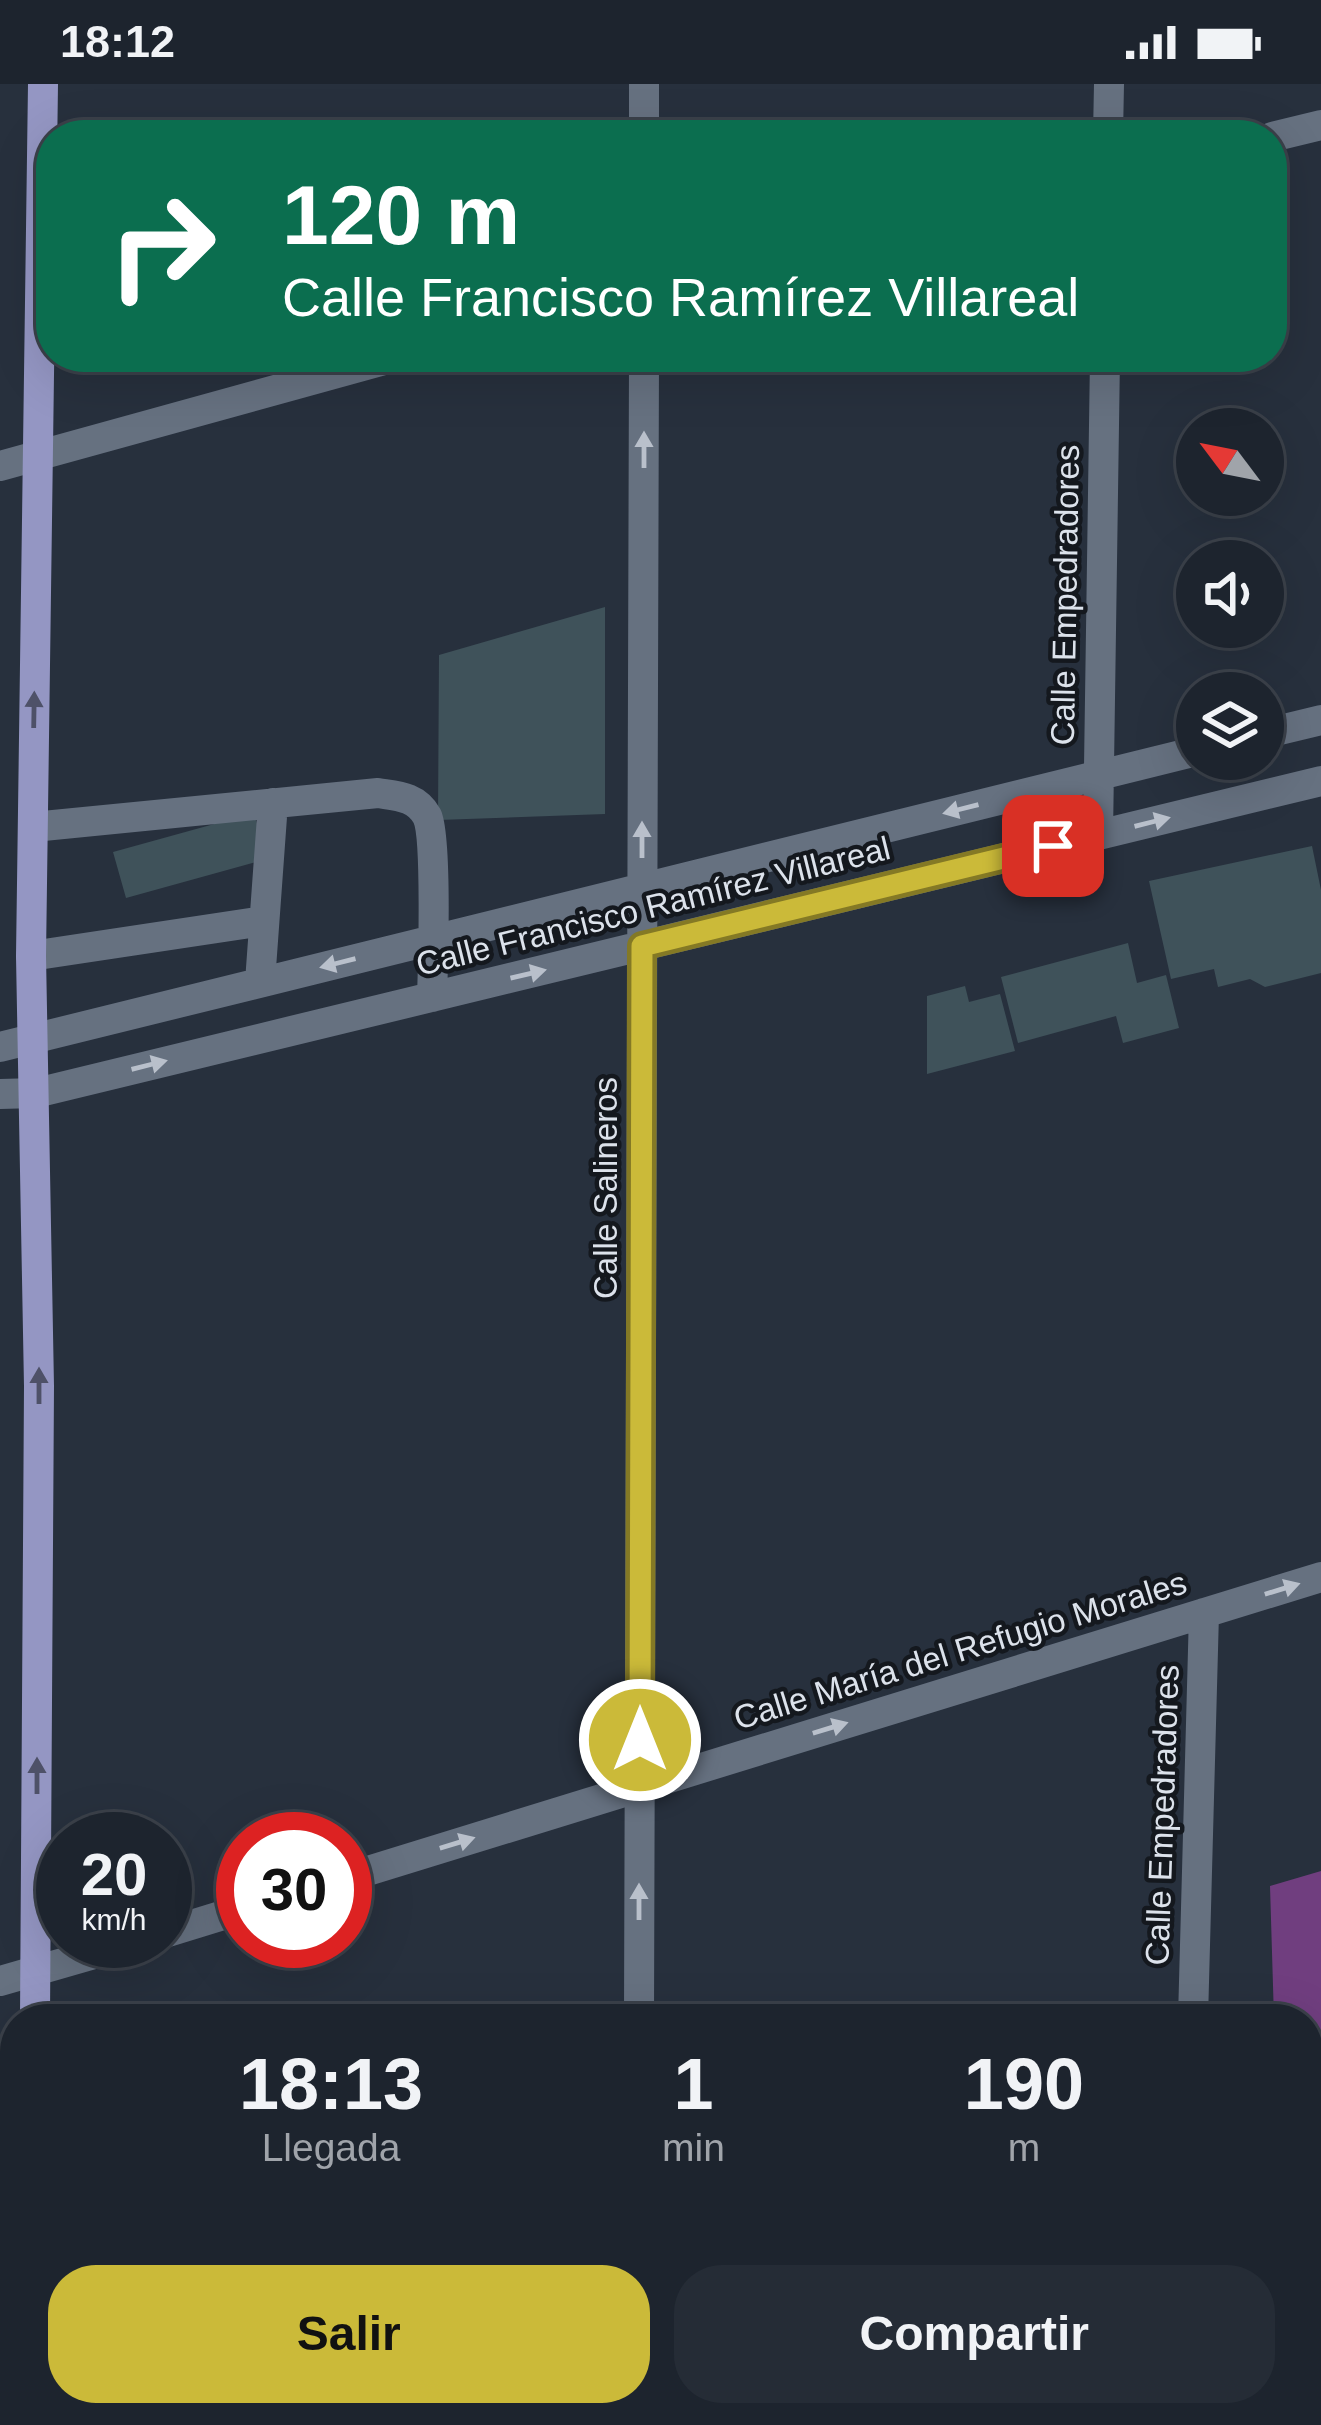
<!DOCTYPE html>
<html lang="es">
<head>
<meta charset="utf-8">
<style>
	:root { --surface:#1d242e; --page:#252c36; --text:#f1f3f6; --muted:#a0a4aa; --line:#3b414a; --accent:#cbba39 }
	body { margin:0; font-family:Helvetica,sans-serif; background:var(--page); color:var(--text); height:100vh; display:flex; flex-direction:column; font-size:45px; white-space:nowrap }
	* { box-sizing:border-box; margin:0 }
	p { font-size:39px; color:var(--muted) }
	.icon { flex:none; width:66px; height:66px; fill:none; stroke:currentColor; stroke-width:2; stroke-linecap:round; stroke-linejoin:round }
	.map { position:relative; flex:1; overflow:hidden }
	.side { position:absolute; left:0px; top:1920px; width:1323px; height:423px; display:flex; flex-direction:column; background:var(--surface); border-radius:48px 48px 0 0; box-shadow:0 12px 48px #0002,0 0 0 3px var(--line) }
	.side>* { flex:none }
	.top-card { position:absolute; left:36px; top:36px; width:1251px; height:252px; border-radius:48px; box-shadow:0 12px 48px #0002,0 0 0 3px var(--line); background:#0b6e4f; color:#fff; overflow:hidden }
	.needle { width:78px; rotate:302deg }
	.fabs { position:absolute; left:1176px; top:324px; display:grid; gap:24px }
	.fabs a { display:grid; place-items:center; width:108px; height:108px; border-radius:50%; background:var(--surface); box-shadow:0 12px 48px #0002,0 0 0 3px var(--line); font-size:60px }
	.speed { position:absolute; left:36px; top:1728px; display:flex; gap:24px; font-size:60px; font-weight:700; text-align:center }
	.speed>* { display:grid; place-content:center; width:156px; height:156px; border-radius:50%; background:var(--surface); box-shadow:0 12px 48px #0002,0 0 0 3px var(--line); line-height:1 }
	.speed small { font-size:30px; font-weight:400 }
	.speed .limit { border:18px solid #d22; background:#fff; color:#111 }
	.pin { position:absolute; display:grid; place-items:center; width:102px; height:102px; color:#fff; margin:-51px; border-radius:24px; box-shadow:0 6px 18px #0006 }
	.me { position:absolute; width:132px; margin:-66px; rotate:0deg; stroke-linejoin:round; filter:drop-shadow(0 0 9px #0008) }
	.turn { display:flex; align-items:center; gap:42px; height:252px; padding:0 48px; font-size:54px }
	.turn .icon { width:156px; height:156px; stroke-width:2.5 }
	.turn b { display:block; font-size:84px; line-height:102px }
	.eta { display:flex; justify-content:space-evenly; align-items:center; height:204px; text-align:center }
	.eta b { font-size:72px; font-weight:700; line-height:84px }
	.action { display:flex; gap:24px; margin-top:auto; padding:24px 48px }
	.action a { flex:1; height:138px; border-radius:48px; background:var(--accent); color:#111; font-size:48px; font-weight:700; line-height:138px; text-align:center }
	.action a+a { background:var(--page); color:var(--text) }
	.status { display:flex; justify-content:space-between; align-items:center; height:84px; padding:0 60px; background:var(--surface); direction:ltr }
	.status svg { height:33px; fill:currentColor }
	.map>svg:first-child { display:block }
	.green { fill:#703e7f }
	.building { fill:#3f525a }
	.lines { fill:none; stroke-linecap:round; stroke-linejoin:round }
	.minor { stroke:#667180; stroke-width:30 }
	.major { stroke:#9496c3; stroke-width:30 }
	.oneway { fill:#b9c0cb }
	.oneway2 { fill:#4e5168 }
	.route-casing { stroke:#847925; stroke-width:30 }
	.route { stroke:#cbba39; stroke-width:21 }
	.labels { text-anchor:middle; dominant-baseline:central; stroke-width:9; stroke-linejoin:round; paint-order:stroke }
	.street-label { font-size:33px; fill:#dce2eb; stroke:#14181e }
</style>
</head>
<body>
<div class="status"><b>18:12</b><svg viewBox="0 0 49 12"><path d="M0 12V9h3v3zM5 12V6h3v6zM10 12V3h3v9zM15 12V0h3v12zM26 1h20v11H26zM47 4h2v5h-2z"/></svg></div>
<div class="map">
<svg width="1321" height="2341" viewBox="0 0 1321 2341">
	<rect width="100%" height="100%" fill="#27303d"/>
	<path class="green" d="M 1321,1787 L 1321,2207 L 1308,2211 L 1308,1935 L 1274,1935 L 1270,1802 Z"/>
	<path class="building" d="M 605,523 L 605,730 L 438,736 L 439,571 Z
		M 254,729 L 267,775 L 126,814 L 113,768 Z
		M 1312,762 L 1321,806 L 1321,889 L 1265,903 L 1250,895 L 1218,903 L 1214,885 L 1171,895 L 1149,797 Z
		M 1128,859 L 1137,899 L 1166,891 L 1179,944 L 1123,959 L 1116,932 L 1018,959 L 1001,893 Z
		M 965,902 L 969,918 L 1000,910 L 1015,967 L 927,990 L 927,912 Z"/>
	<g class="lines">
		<path class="minor" d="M 644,0 L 644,51
			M 1108,51 L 1109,0
			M 1272,53 L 1321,41
			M 0,382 L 395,273
			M 1263,650 L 1321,636
			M 33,743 L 378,709 C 397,712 416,712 427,732 C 437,752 433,883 432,913
			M 1098,751 L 1105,273
			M 31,872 L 263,837
			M 260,898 L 273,719
			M 0,963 L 1197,667
			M 0,1010 L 36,1009 L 1321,697
			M 345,1794 L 1321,1493
			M 165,1849 L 243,1825
			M 0,1897 L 139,1857
			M 639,1935 L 644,273
			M 1193,1935 L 1204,1529
			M 1308,2230 L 1321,2227
			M 638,2341 L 638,2328
			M 929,2341 L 973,2328
			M 1181,2341 L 1182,2328"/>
		<path class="major" d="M 35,1935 L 39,1302 L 31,872 L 43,0
			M 31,2341 L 31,2328"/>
	</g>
	<defs><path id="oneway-solid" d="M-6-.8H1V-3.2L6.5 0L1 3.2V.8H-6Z" transform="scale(3)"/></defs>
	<g class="oneway">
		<use href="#oneway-solid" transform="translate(644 366) rotate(-90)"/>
		<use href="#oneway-solid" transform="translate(961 725) rotate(166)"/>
		<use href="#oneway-solid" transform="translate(1152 738) rotate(-14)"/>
		<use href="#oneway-solid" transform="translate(642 756) rotate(-90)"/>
		<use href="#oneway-solid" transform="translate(338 879) rotate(166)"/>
		<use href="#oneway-solid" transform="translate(528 890) rotate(-13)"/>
		<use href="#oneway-solid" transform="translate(149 981) rotate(-14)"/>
		<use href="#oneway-solid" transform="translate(1282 1505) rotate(-17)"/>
		<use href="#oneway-solid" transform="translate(830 1644) rotate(-17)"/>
		<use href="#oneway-solid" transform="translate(457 1759) rotate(-17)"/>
		<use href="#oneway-solid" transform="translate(639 1818) rotate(-90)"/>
	</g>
	<g class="oneway2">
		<use href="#oneway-solid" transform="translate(34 626) rotate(-89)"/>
		<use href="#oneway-solid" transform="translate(39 1302) rotate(-90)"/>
		<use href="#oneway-solid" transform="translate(37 1692) rotate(-90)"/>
	</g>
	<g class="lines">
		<g class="route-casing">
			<path id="route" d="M 640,1656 L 642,862 L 1053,762"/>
		</g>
		<use href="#route" class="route"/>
	</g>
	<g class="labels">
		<g class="street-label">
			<text transform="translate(1065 511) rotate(-89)">Calle Empedradores</text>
			<text transform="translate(653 822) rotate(-14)">Calle Francisco Ramírez Villareal</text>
			<text transform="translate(605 1104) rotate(-90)">Calle Salineros</text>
			<text transform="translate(960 1566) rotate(-17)">Calle María del Refugio Morales</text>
			<text transform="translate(1162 1731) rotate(-88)">Calle Empedradores</text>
		</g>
	</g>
</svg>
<div class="fabs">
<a><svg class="needle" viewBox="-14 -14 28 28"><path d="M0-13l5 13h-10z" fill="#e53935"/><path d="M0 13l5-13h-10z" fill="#a0a4aa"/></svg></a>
<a><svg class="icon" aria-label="sound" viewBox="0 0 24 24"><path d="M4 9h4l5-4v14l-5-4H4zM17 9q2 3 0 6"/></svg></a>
<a><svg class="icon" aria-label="layers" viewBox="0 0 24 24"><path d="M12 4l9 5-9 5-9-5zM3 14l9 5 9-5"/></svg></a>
</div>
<div class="speed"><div>20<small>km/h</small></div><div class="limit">30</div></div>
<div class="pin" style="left:1053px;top:762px;background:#d93025"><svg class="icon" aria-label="arrive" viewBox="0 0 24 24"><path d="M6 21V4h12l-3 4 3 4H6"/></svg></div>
<svg class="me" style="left:640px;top:1656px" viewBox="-20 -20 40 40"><circle r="17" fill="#cbba39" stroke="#fff" stroke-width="3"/><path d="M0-11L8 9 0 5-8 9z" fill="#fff"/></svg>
<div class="top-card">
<div class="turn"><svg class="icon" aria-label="right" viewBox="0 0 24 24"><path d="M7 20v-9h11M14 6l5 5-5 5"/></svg><div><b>120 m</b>Calle Francisco Ramírez Villareal</div></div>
</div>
<section class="side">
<div class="eta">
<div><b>18:13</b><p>Llegada</p></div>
<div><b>1</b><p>min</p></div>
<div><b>190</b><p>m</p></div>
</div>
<div class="action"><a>Salir</a><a>Compartir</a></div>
</section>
</div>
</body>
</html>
